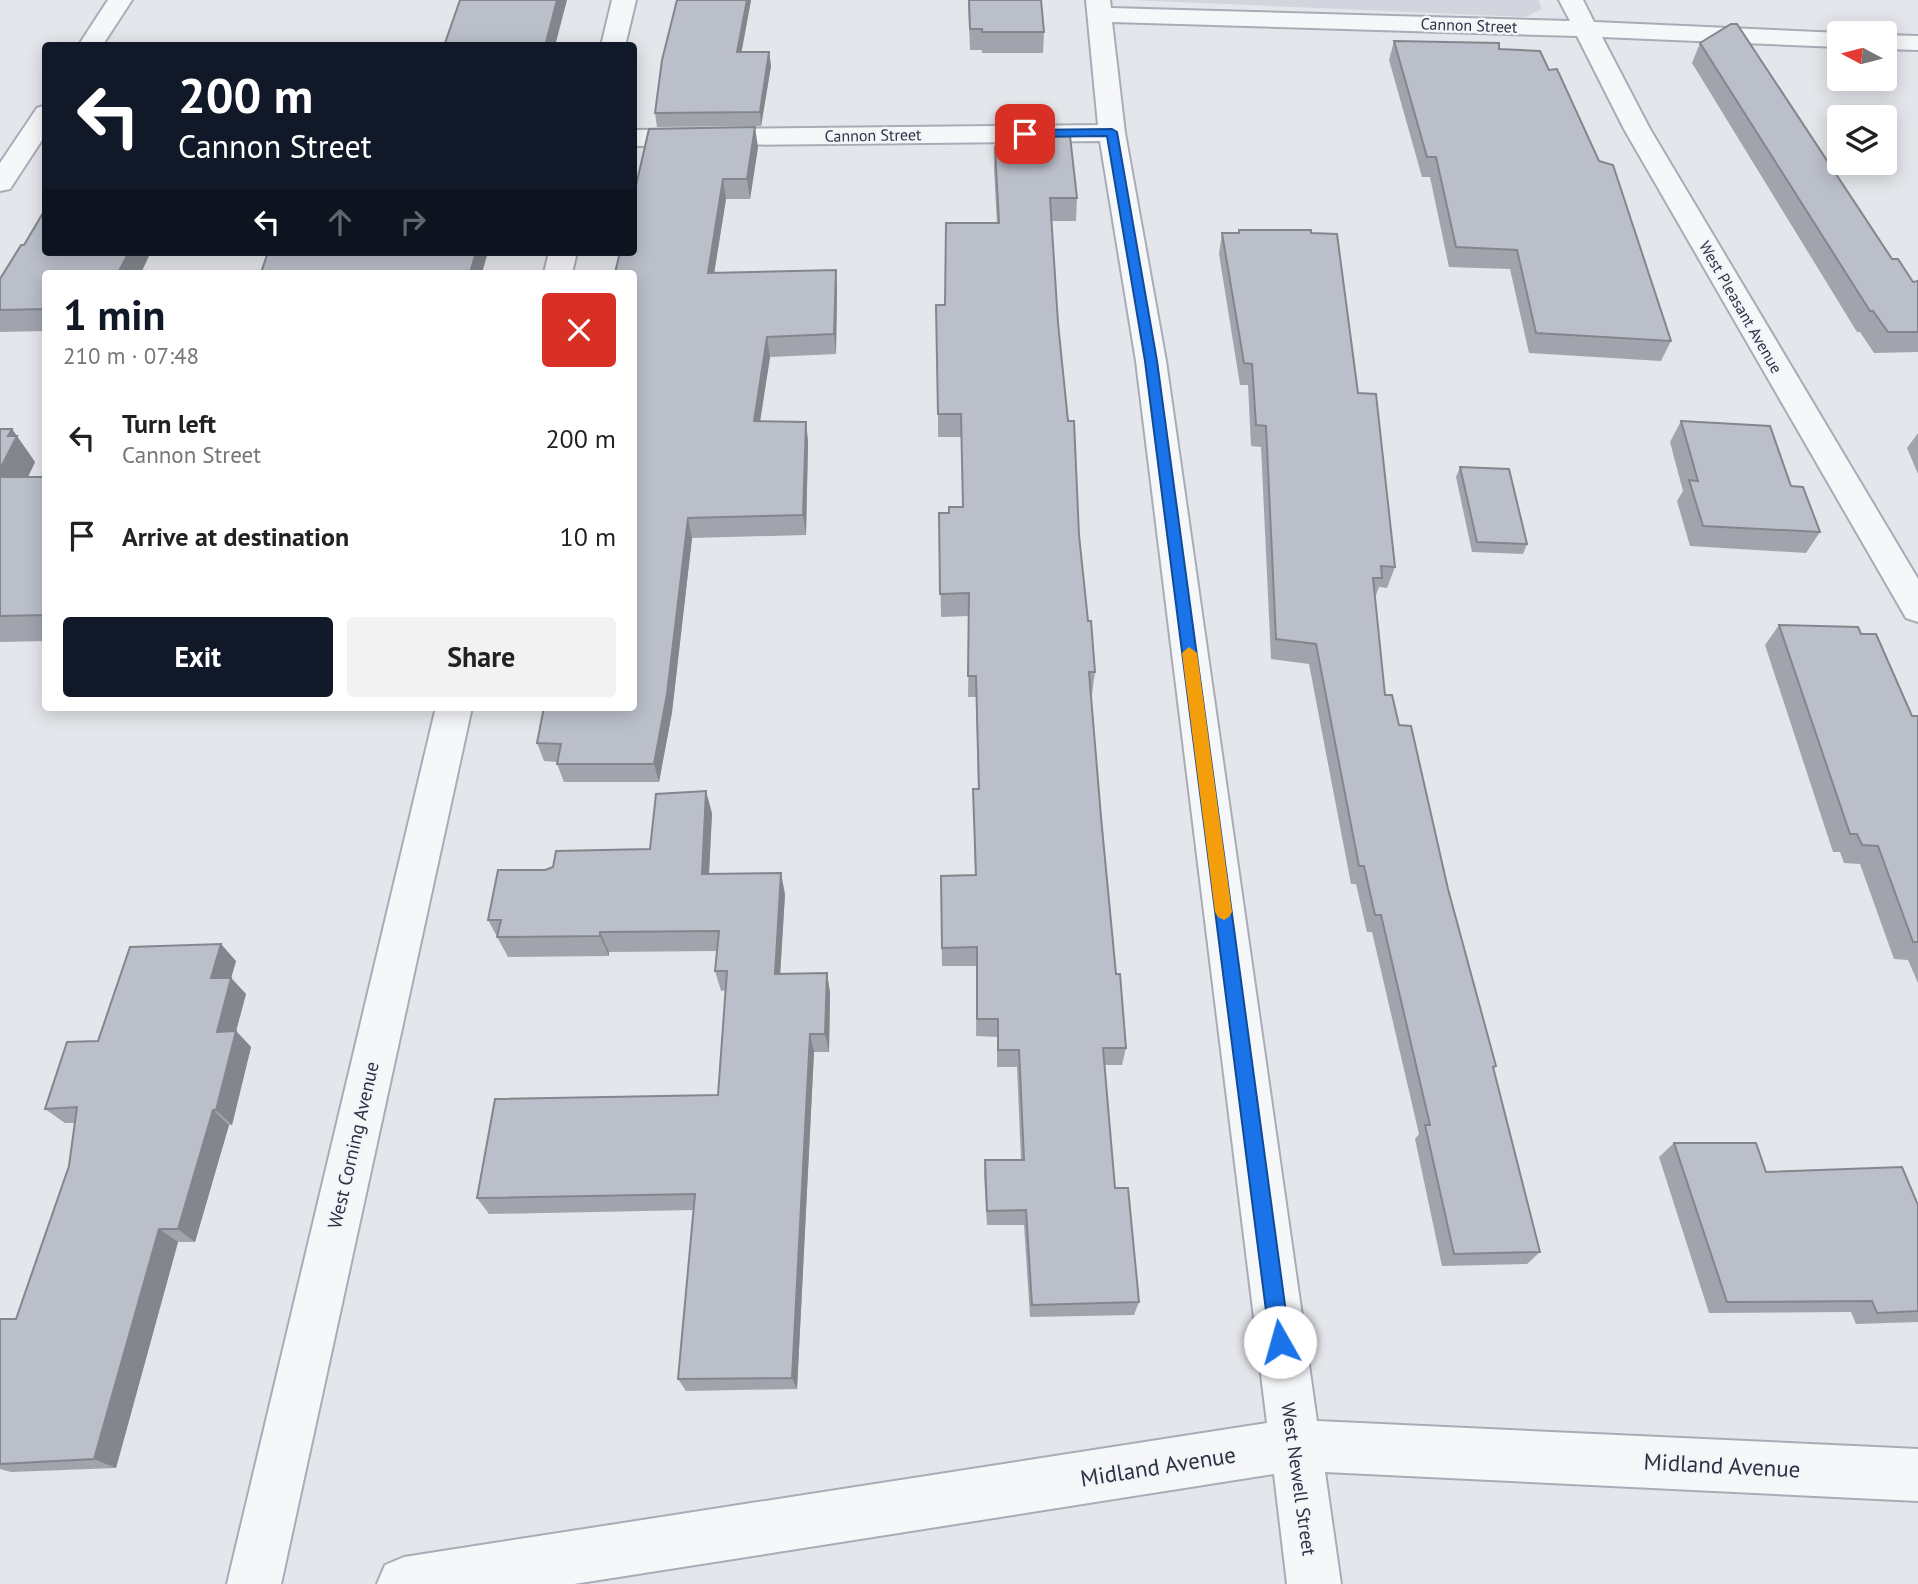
<!DOCTYPE html>
<html lang="en">
<head>
<meta charset="utf-8">
<style>
	:root { --surface:#fff; --page:#f2f2f2; --text:#222; --muted:#767676; --accent:#111827 }
	body { margin:0; font-family:"PT Sans",sans-serif; background:var(--page); color:var(--text); height:100vh; display:flex; flex-direction:column; font-size:26px; white-space:nowrap }
	* { box-sizing:border-box; margin:0 }
	p { font-size:23px; color:var(--muted) }
	.icon { flex:none; width:38px; height:38px; fill:none; stroke:currentColor; stroke-width:2; stroke-linecap:round; stroke-linejoin:round }
	.map { position:relative; flex:1; overflow:hidden }
	.panel { position:absolute; left:42px; top:270px; width:595px; height:441px; display:flex; flex-direction:column; background:var(--surface); border-radius:7px; box-shadow:0 4px 18px #0003 }
	.panel>* { flex:none }
	.top-card { position:absolute; left:42px; top:42px; width:595px; height:214px; border-radius:7px; box-shadow:0 4px 18px #0003; background:#111827; color:#fff; overflow:hidden }
	.needle { width:46px; rotate:277deg }
	.controls { position:absolute; left:1827px; top:21px; display:grid; gap:14px }
	.controls a { display:grid; place-items:center; width:70px; height:70px; border-radius:7px; background:var(--surface); box-shadow:0 4px 18px #0003; font-size:35px }
	.pin { position:absolute; display:grid; place-items:center; width:60px; height:60px; color:#fff; margin:-30px; border-radius:14px; box-shadow:0 4px 10px #0006 }
	.me { position:absolute; width:77px; margin:-38px; rotate:353deg; stroke-linejoin:round; filter:drop-shadow(0 0 5px #0008) }
	.turn { display:flex; align-items:center; gap:24px; height:147px; padding:0 21px; font-size:32px }
	.turn .icon { width:91px; height:91px; stroke-width:2.5 }
	.turn b { display:block; font-size:49px; line-height:60px }
	.lanes { display:flex; align-items:center; height:66px; padding:0 21px; background:#0003; justify-content:center; gap:35px; direction:ltr }
	.lanes .off { opacity:.35 }
	.round { display:grid; place-items:center; flex:none; width:74px; height:74px; border-radius:7px; background:var(--page) }
	.head { display:flex; align-items:center; justify-content:space-between; height:119px; padding:0 21px }
	h1 { font-size:42px; font-weight:800; line-height:52px; color:var(--accent) }
	.button { display:flex; gap:14px; margin-top:auto; padding:14px 21px }
	.button a { flex:1; height:80px; border-radius:7px; background:var(--accent); color:#fff; font-size:28px; font-weight:800; line-height:80px; text-align:center }
	.button a+a { background:var(--page); color:var(--text) }
	ul { padding:0; list-style:none }
	li { display:flex; align-items:center; gap:21px; height:98px; padding:0 21px }
	li div { flex:1 }
	li b { display:block; font-size:26px }
	li em { font-style:normal }
	.map>svg:first-child { display:block }
	.built { fill:#d2d5dd }
	.lines { fill:none; stroke-linecap:round; stroke-linejoin:round }
	.minor-casing { stroke:#a9acb6; stroke-width:4 }
	.minor { fill:#f6f7f9; fill-rule:evenodd }
	.wall { fill:#a1a4ad }
	.shaded-wall { fill:#83868d }
	.building { fill:#bbbfc9; stroke:#83868d; stroke-width:2 }
	.route { fill:#1a73e8; stroke:#114b97; stroke-width:2 }
	.slow { fill:#f59e0b }
	.labels { text-anchor:middle; dominant-baseline:central; stroke-width:5; stroke-linejoin:round; paint-order:stroke }
	.far-street-label { font-size:16px; fill:#2b3244; stroke:#f3f5f8 }
	.street-label { font-size:19px; fill:#2b3244; stroke:#f3f5f8 }
	.near-street-label { font-size:23px; fill:#2b3244; stroke:#f3f5f8 }
</style>
</head>
<body>
<div class="map">
<svg width="1918" height="1584" viewBox="0 0 1918 1584">
	<rect width="100%" height="100%" fill="#e4e6eb"/>
	<path class="built" d="M 1130,0 L 1538,0 L 1542,9 L 1526,17 Z"/>
	<g class="lines">
		<g class="minor-casing">
			<path id="minor" d="M 108,0 L 132,0 L 102,46 L 78,46 Z
				M 612,0 L 636,0 L 625,46 L 601,46 Z
				M 1086,0 L 1110,0 L 1111,8 L 1570,21 L 1559,0 L 1583,0 L 1594,22 L 1841,33 L 1839,47 L 1602,37 L 1650,129 L 1918,579 L 1918,622 L 1906,618 L 1624,129 L 1577,36 L 1112,22 L 1125,133 L 1166,361 L 1317,1421 L 1918,1449 L 1918,1501 L 1325,1472 L 1341,1584 L 1287,1584 L 1274,1474 L 574,1584 L 377,1584 L 385,1565 L 404,1557 L 1267,1423 L 1136,361 L 1100,141 L 634,146 L 634,130 L 1098,125 Z
				M 1885,35 L 1918,36 L 1918,50 L 1885,49 Z
				M 46,105 L 46,134 L 10,189 L 0,191 L 0,163 L 37,108 Z
				M 549,252 L 577,252 L 572,273 L 544,273 Z
				M 436,707 L 472,707 L 281,1584 L 227,1584 Z"/>
		</g>
		<use href="#minor" class="minor"/>
	</g>
	<path class="wall" d="M 677,0 L 751,0 L 741,52 L 769,52 L 771,66 L 761,126 L 657,127 L 655,113 Z
		M 968,0 L 1041,0 L 1044,32 L 1043,53 L 982,53 L 982,50 L 970,50 Z
		M 1394,41 L 1499,49 L 1549,70 L 1671,341 L 1661,361 L 1529,353 L 1510,269 L 1449,267 L 1430,177 L 1422,177 L 1389,60 Z
		M 1700,43 L 1892,259 L 1913,282 L 1918,281 L 1918,352 L 1874,353 L 1860,332 L 1857,332 L 1692,63 Z
		M 1010,137 L 1077,198 L 1076,221 L 1051,221 L 1058,323 L 1088,621 L 1095,672 L 1092,694 L 1091,694 L 1101,817 L 1116,974 L 1126,1048 L 1122,1065 L 1104,1065 L 1115,1188 L 1139,1302 L 1134,1315 L 1030,1317 L 1024,1225 L 987,1225 L 984,1175 L 985,1160 L 1021,1160 L 1017,1067 L 997,1067 L 997,1037 L 976,1036 L 977,966 L 942,966 L 941,876 L 975,875 L 973,789 L 978,789 L 976,697 L 968,697 L 969,616 L 941,617 L 939,513 L 949,513 L 963,507 L 961,437 L 938,437 L 938,414 L 945,305 L 997,223 L 994,170 L 995,147 L 1010,147 Z
		M 758,147 L 750,199 L 726,199 L 714,273 L 836,270 L 837,290 L 836,354 L 770,357 L 760,421 L 806,422 L 808,442 L 806,535 L 692,538 L 672,712 L 659,782 L 564,782 L 557,764 L 557,762 L 544,761 L 537,743 L 634,707 L 615,273 Z
		M 1222,233 L 1311,233 L 1358,393 L 1395,567 L 1387,588 L 1379,587 L 1375,598 L 1385,695 L 1399,725 L 1448,889 L 1496,1066 L 1493,1069 L 1540,1252 L 1527,1264 L 1442,1266 L 1415,1139 L 1419,1134 L 1372,932 L 1367,932 L 1356,884 L 1351,884 L 1309,664 L 1271,659 L 1261,447 L 1251,446 L 1248,385 L 1240,385 L 1219,254 Z
		M 46,273 L 46,331 L 0,332 L 0,310 Z
		M 1681,421 L 1791,486 L 1820,532 L 1806,553 L 1690,546 L 1677,501 L 1683,491 L 1670,442 Z
		M 0,429 L 12,429 L 35,462 L 28,477 L 46,477 L 46,641 L 0,642 Z
		M 1918,433 L 1918,474 L 1907,448 Z
		M 1460,467 L 1527,544 L 1523,554 L 1472,552 L 1456,477 Z
		M 1779,625 L 1861,634 L 1912,716 L 1918,716 L 1918,983 L 1908,960 L 1894,959 L 1860,864 L 1844,863 L 1840,852 L 1833,852 L 1765,645 Z
		M 712,813 L 709,873 L 785,894 L 780,974 L 827,973 L 830,993 L 829,1052 L 814,1052 L 797,1389 L 686,1391 L 678,1379 L 694,1210 L 489,1214 L 477,1198 L 718,1095 L 726,990 L 721,991 L 715,971 L 717,951 L 609,952 L 609,956 L 508,957 L 488,920 L 545,870 L 650,849 Z
		M 236,961 L 231,978 L 246,994 L 236,1031 L 251,1047 L 232,1125 L 229,1125 L 195,1242 L 178,1242 L 116,1468 L 11,1472 L 0,1469 L 0,1319 L 16,1319 L 69,1166 L 75,1123 L 65,1123 L 45,1109 L 98,1041 Z
		M 1674,1143 L 1766,1172 L 1918,1205 L 1918,1322 L 1856,1324 L 1851,1312 L 1709,1313 L 1659,1157 Z"/>
	<path class="shaded-wall" d="M 557,0 L 567,0 L 555,46 L 545,46 Z
		M 747,0 L 751,0 L 739,66 L 737,52 Z
		M 769,52 L 771,66 L 761,126 L 760,112 Z
		M 755,127 L 758,147 L 750,199 L 747,179 Z
		M 723,179 L 726,199 L 711,293 L 708,273 Z
		M 129,252 L 151,252 L 141,273 L 118,273 Z
		M 476,252 L 488,252 L 482,273 L 470,273 Z
		M 836,270 L 837,290 L 836,354 L 834,334 Z
		M 767,337 L 770,357 L 757,441 L 754,421 Z
		M 806,422 L 808,442 L 806,535 L 803,515 Z
		M 12,429 L 35,462 L 15,504 L 0,483 L 0,469 L 8,436 Z
		M 688,518 L 692,538 L 672,712 L 659,782 L 654,764 Z
		M 706,791 L 712,813 L 708,894 L 702,874 Z
		M 781,873 L 785,894 L 779,994 L 775,974 Z
		M 600,932 L 609,952 L 609,956 L 600,936 Z
		M 221,944 L 236,961 L 231,978 L 246,994 L 236,1031 L 251,1047 L 232,1125 L 216,1110 L 217,1032 L 211,978 Z
		M 827,973 L 830,993 L 829,1052 L 825,1034 Z
		M 810,1034 L 814,1052 L 797,1389 L 792,1378 Z
		M 213,1110 L 229,1125 L 195,1242 L 178,1229 Z
		M 159,1229 L 178,1242 L 116,1468 L 94,1459 Z"/>
	<path class="building" d="M 460,0 L 557,0 L 545,46 L 444,46 Z
		M 677,0 L 747,0 L 737,52 L 769,52 L 760,112 L 655,113 L 662,60 Z
		M 969,0 L 1041,0 L 1044,32 L 982,32 L 982,29 L 970,29 Z
		M 1731,24 L 1737,24 L 1892,259 L 1898,259 L 1913,282 L 1918,281 L 1918,332 L 1888,332 L 1873,311 L 1870,311 L 1700,43 Z
		M 1394,41 L 1499,43 L 1499,49 L 1540,51 L 1549,70 L 1557,69 L 1599,161 L 1613,165 L 1671,341 L 1536,333 L 1517,250 L 1456,247 L 1436,157 L 1427,157 Z
		M 755,127 L 747,179 L 723,179 L 708,273 L 836,270 L 834,334 L 767,337 L 754,421 L 806,422 L 803,515 L 688,518 L 667,694 L 654,764 L 557,764 L 561,744 L 537,743 L 544,707 L 634,707 L 634,273 L 615,273 L 620,252 L 634,252 L 634,194 L 649,129 Z
		M 1070,136 L 1077,198 L 1050,198 L 1058,323 L 1068,421 L 1074,421 L 1079,535 L 1088,621 L 1091,621 L 1095,672 L 1089,672 L 1101,817 L 1116,974 L 1120,974 L 1126,1048 L 1103,1048 L 1115,1188 L 1128,1188 L 1139,1302 L 1032,1305 L 1026,1210 L 987,1211 L 985,1160 L 1024,1160 L 1019,1050 L 998,1050 L 998,1019 L 977,1019 L 977,947 L 942,948 L 941,876 L 976,875 L 973,789 L 979,789 L 976,676 L 968,676 L 969,593 L 940,594 L 939,513 L 949,513 L 949,507 L 963,507 L 961,414 L 938,414 L 936,305 L 945,305 L 946,223 L 999,223 L 995,147 L 1011,147 L 1010,137 Z
		M 46,208 L 46,252 L 129,252 L 118,273 L 46,273 L 46,309 L 0,310 L 0,279 L 21,245 L 24,245 Z
		M 1239,230 L 1311,230 L 1311,233 L 1337,234 L 1358,393 L 1376,394 L 1395,567 L 1381,566 L 1382,578 L 1373,578 L 1385,695 L 1392,695 L 1399,725 L 1411,726 L 1448,889 L 1496,1066 L 1493,1067 L 1540,1252 L 1454,1254 L 1425,1125 L 1430,1125 L 1381,915 L 1375,915 L 1364,866 L 1359,866 L 1316,644 L 1276,639 L 1266,426 L 1256,425 L 1252,364 L 1244,363 L 1222,233 L 1239,233 Z
		M 268,252 L 476,252 L 470,273 L 261,273 Z
		M 1681,421 L 1770,426 L 1791,486 L 1803,487 L 1820,532 L 1703,526 L 1689,480 L 1698,481 Z
		M 0,429 L 12,429 L 8,436 L 17,436 L 0,469 Z
		M 1460,467 L 1509,469 L 1527,544 L 1477,542 Z
		M 0,477 L 46,477 L 46,615 L 0,616 Z
		M 1779,625 L 1858,627 L 1861,634 L 1876,634 L 1912,716 L 1918,716 L 1918,942 L 1913,942 L 1878,846 L 1862,845 L 1857,834 L 1850,834 Z
		M 706,791 L 702,874 L 781,873 L 775,974 L 827,973 L 825,1034 L 810,1034 L 792,1378 L 678,1379 L 695,1194 L 477,1198 L 495,1099 L 718,1095 L 727,971 L 715,971 L 719,931 L 600,932 L 600,936 L 497,937 L 501,920 L 488,920 L 498,870 L 545,870 L 553,867 L 556,851 L 650,849 L 656,794 Z
		M 221,944 L 211,978 L 231,978 L 217,1032 L 236,1031 L 216,1110 L 213,1110 L 178,1229 L 159,1229 L 94,1459 L 0,1464 L 0,1319 L 16,1319 L 69,1166 L 77,1107 L 45,1109 L 67,1042 L 98,1041 L 130,947 Z
		M 1674,1143 L 1756,1143 L 1766,1172 L 1902,1167 L 1918,1205 L 1918,1311 L 1877,1313 L 1872,1301 L 1727,1302 Z"/>
	<path class="route" d="M 1112,129 L 1117,132 L 1157,361 L 1290,1342 L 1287,1349 L 1280,1352 L 1273,1349 L 1270,1342 L 1145,361 L 1107,136 L 1025,137 L 1020,134 L 1025,130 Z"/>
	<path class="slow" d="M 1189,647 L 1197,653 L 1232,912 L 1229,917 L 1224,920 L 1218,917 L 1215,912 L 1182,653 Z"/>
	<g class="labels">
		<g class="far-street-label">
			<text transform="translate(1469 25) rotate(2)">Cannon Street</text>
			<text transform="translate(873 135) rotate(-1)">Cannon Street</text>
			<text transform="translate(1741 307) rotate(60)">West Pleasant Avenue</text>
		</g>
		<g class="street-label">
			<text transform="translate(353 1145) rotate(-77)">West Corning Avenue</text>
			<text transform="translate(1299 1479) rotate(82)">West Newell Street</text>
		</g>
		<g class="near-street-label">
			<text transform="translate(1722 1465) rotate(3)">Midland Avenue</text>
			<text transform="translate(1158 1466) rotate(-9)">Midland Avenue</text>
		</g>
	</g>
</svg>
<div class="controls">
<a><svg class="needle" viewBox="-14 -14 28 28"><path d="M0-13l5 13h-10z" fill="#e53935"/><path d="M0 13l5-13h-10z" fill="#767676"/></svg></a>
<a><svg class="icon" aria-label="layers" viewBox="0 0 24 24"><path d="M12 4l9 5-9 5-9-5zM3 14l9 5 9-5"/></svg></a>
</div>
<div class="pin" style="left:1025px;top:134px;background:#d93025"><svg class="icon" aria-label="arrive" viewBox="0 0 24 24"><path d="M6 21V4h12l-3 4 3 4H6"/></svg></div>
<svg class="me" style="left:1280px;top:1342px" viewBox="-20 -20 40 40"><circle r="19" fill="#fff"/><path d="M0-13L10 11 0 6-10 11z" fill="#1a73e8"/></svg>
<div class="top-card">
<div class="turn"><svg class="icon" aria-label="left" viewBox="0 0 24 24"><path d="M17 20v-9H6M10 6l-5 5 5 5"/></svg><div><b>200 m</b>Cannon Street</div></div>
<div class="lanes"><svg class="icon" aria-label="left" viewBox="0 0 24 24"><path d="M17 20v-9H6M10 6l-5 5 5 5"/></svg><svg class="icon off" aria-label="ahead" viewBox="0 0 24 24"><path d="M12 20V5M6 11l6-6 6 6"/></svg><svg class="icon off" aria-label="right" viewBox="0 0 24 24"><path d="M7 20v-9h11M14 6l5 5-5 5"/></svg></div>
</div>
<section class="panel">
<div class="head"><div><h1>1 min</h1><p>210 m · 07:48</p></div><a class="round" style="background:#d93025;color:#fff"><svg class="icon" aria-label="close" viewBox="0 0 24 24"><path d="M6 6l12 12M18 6L6 18"/></svg></a></div>
<ul>
<li><svg class="icon" aria-label="left" viewBox="0 0 24 24"><path d="M17 20v-9H6M10 6l-5 5 5 5"/></svg><div><b>Turn left</b><p>Cannon Street</p></div><em>200 m</em></li>
<li><svg class="icon" aria-label="arrive" viewBox="0 0 24 24"><path d="M6 21V4h12l-3 4 3 4H6"/></svg><div><b>Arrive at destination</b></div><em>10 m</em></li>
</ul>
<div class="button"><a>Exit</a><a>Share</a></div>
</section>
</div>
</body>
</html>
